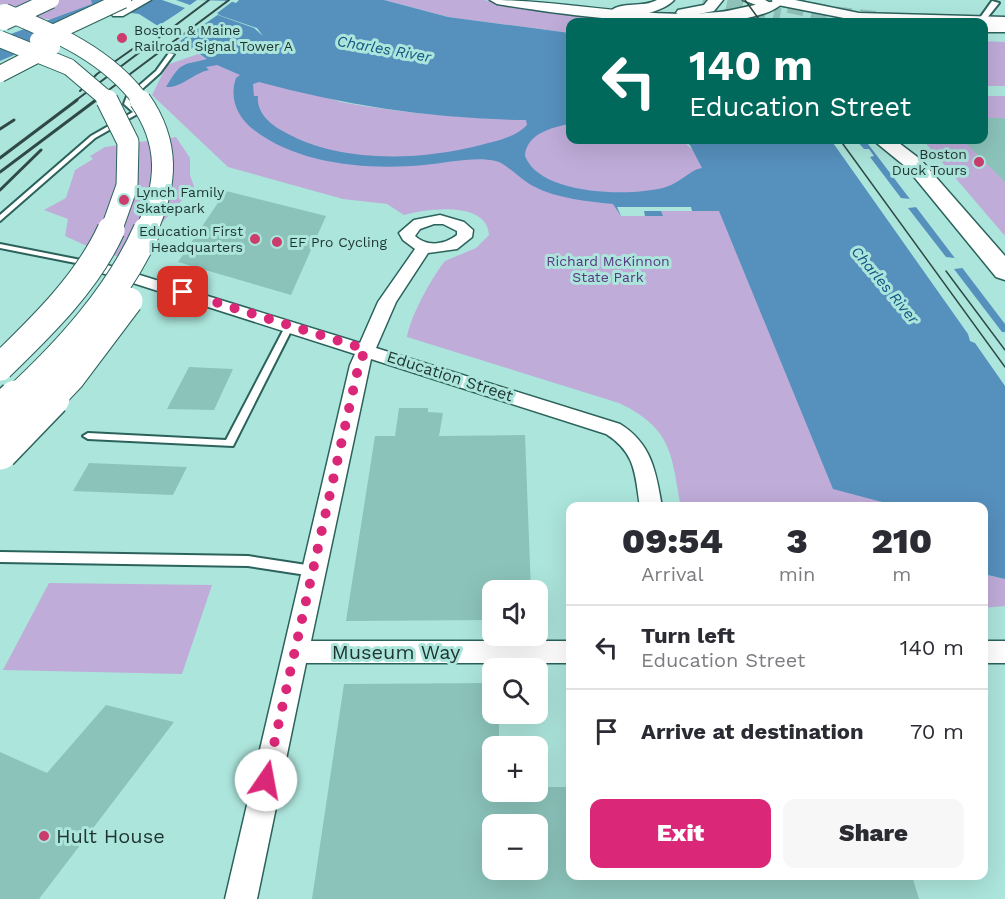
<!DOCTYPE html>
<html lang="en">
<head>
<meta charset="utf-8">
<style>
	:root { --surface:#fff; --page:#f7f7f7; --text:#2b2b33; --muted:#7c7c81; --line:#e1e1e2; --accent:#db2777 }
	body { margin:0; font-family:"Work Sans",sans-serif; background:var(--page); color:var(--text); height:100vh; display:flex; flex-direction:column; font-size:22px; white-space:nowrap }
	* { box-sizing:border-box; margin:0 }
	p { font-size:20px; color:var(--muted) }
	.icon { flex:none; width:33px; height:33px; fill:none; stroke:currentColor; stroke-width:2; stroke-linecap:round; stroke-linejoin:round }
	.map { position:relative; flex:1; overflow:hidden }
	.side { position:absolute; left:566px; top:502px; width:422px; height:378px; display:flex; flex-direction:column; background:var(--surface); border-radius:12px; box-shadow:0 6px 24px #0002 }
	.side>* { flex:none }
	.hud { position:absolute; left:566px; top:18px; width:422px; height:126px; border-radius:12px; box-shadow:0 6px 24px #0002; background:#00695c; color:#fff; overflow:hidden }
	.tools { position:absolute; left:482px; top:580px; display:grid; gap:12px }
	.tools a { display:grid; place-items:center; width:66px; height:66px; border-radius:12px; background:var(--surface); box-shadow:0 6px 24px #0002; font-size:30px }
	.pin { position:absolute; display:grid; place-items:center; width:51px; height:51px; color:#fff; margin:-26px; border-radius:12px; box-shadow:0 3px 9px #0006 }
	.me { position:absolute; width:66px; margin:-33px; rotate:12deg; stroke-linejoin:round; filter:drop-shadow(0 0 4px #0008) }
	.turn { display:flex; align-items:center; gap:21px; height:126px; padding:0 24px; font-size:27px }
	.turn .icon { width:78px; height:78px; stroke-width:2.5 }
	.turn b { display:block; font-size:42px; line-height:51px }
	.eta { display:flex; justify-content:space-evenly; align-items:center; height:102px; text-align:center }
	.eta b { font-size:36px; font-weight:800; line-height:42px }
	.primary-button { display:flex; gap:12px; margin-top:auto; padding:12px 24px }
	.primary-button a { flex:1; height:69px; border-radius:12px; background:var(--accent); color:#fff; font-size:24px; font-weight:800; line-height:69px; text-align:center }
	.primary-button a+a { background:var(--page); color:var(--text) }
	ul { padding:0; list-style:none }
	li { display:flex; align-items:center; gap:18px; height:84px; padding:0 24px; border-top:2px solid var(--line) }
	li div { flex:1 }
	li b { display:block; font-size:22px }
	li em { font-style:normal }
	.map>svg:first-child { display:block }
	.green { fill:#bfacd9 }
	.water { fill:#5690bd; fill-rule:evenodd }
	.pier { fill:#ace5dc }
	.building { fill:#8bc3ba; fill-rule:evenodd }
	.lines { fill:none; stroke-linecap:round; stroke-linejoin:round }
	.motorway-tunnel { stroke:#90c2ba; stroke-width:16; stroke-dasharray:16 8; stroke-linecap:butt }
	.service-casing { stroke:#2b625b; stroke-width:4 }
	.pedestrian-casing { stroke:#2b625b; stroke-width:4 }
	.minor-casing { stroke:#2b625b; stroke-width:3 }
	.primary-casing { stroke:#2b625b; stroke-width:3 }
	.trunk-casing { stroke:#2b625b; stroke-width:3 }
	.motorway-casing { stroke:#2b625b; stroke-width:3 }
	.service { fill:#fff; fill-rule:evenodd }
	.pedestrian { fill:#fff; fill-rule:evenodd }
	.minor { fill:#fff; fill-rule:evenodd }
	.primary { fill:#fff; fill-rule:evenodd }
	.trunk { fill:#fff; fill-rule:evenodd }
	.motorway { fill:#fff; fill-rule:evenodd }
	.tram { stroke:#2f4a46; stroke-width:1.5 }
	.rail-far1 { stroke:#2f4a46; stroke-width:2 }
	.rail { stroke:#2f4a46; stroke-width:3 }
	.motorway-bridge-far3-casing { stroke:#2b625b; stroke-width:18; stroke-linecap:butt }
	.motorway-bridge-far2-casing { stroke:#2b625b; stroke-width:23; stroke-linecap:butt }
	.motorway-bridge-far1-casing { stroke:#2b625b; stroke-width:29; stroke-linecap:butt }
	.motorway-bridge-casing { stroke:#2b625b; stroke-width:38; stroke-linecap:butt }
	.motorway-bridge-far3 { stroke:#fff; stroke-width:16 }
	.motorway-bridge-far2 { stroke:#fff; stroke-width:21 }
	.motorway-bridge-far1 { stroke:#fff; stroke-width:27 }
	.motorway-bridge { stroke:#fff; stroke-width:35 }
	.route { stroke:#db2777; stroke-width:10; stroke-dasharray:0 18 }
	.poi-dot { fill:#ca3d6d; stroke:#ace5dc; stroke-width:2 }
	.labels { text-anchor:middle; dominant-baseline:central; stroke-width:6; stroke-linejoin:round; paint-order:stroke }
	.far-poi-label { font-size:14px; fill:#1e3431; stroke:#ace5dc; text-anchor:start }
	.far-park-label { font-size:14px; fill:#5a3680; stroke:#ace5dc }
	.far-water-label { font-size:15px; font-style:italic; fill:#125683; stroke:#ace5dc }
	.street-label { font-size:16px; fill:#1e3431; stroke:#ace5dc }
	.near-street-label { font-size:20px; fill:#1e3431; stroke:#ace5dc }
	.near-poi-label { font-size:20px; fill:#1e3431; stroke:#ace5dc; text-anchor:start }
</style>
</head>
<body>
<div class="map">
<svg width="1005" height="899" viewBox="0 0 1005 899">
	<rect width="100%" height="100%" fill="#ace5dc"/>
	<path class="green" d="M 0,0 L 91,0 L 92,4 C 50,28 42,20 0,4 Z
		M 384,0 L 483,0 L 636,22 L 570,22 L 570,33 L 448,17 Z
		M 982,41 L 1005,42 L 1005,86 L 983,86 Z
		M 198,54 L 208,59 L 341,102 C 417,116 493,120 570,120 L 570,140 L 682,140 L 694,151 L 883,507 L 681,507 C 671,454 673,429 619,403 L 407,337 C 410,317 432,277 445,261 L 476,248 L 489,235 C 487,200 426,209 404,215 L 387,204 L 343,199 L 228,167 L 152,95 L 167,65 Z
		M 983,96 L 1005,96 L 1005,236 L 923,140 L 982,140 Z
		M 176,137 L 190,158 L 190,175 L 196,192 L 181,201 L 130,260 L 98,251 L 65,236 L 68,219 L 44,210 L 66,198 L 75,170 L 93,159 L 90,156 L 105,147 Z
		M 982,574 L 1005,579 L 1005,606 L 983,608 Z
		M 49,583 L 212,585 L 182,674 L 3,670 Z"/>
	<path class="water" d="M 91,0 L 227,0 L 236,3 L 239,0 L 384,0 L 448,17 L 570,33 L 570,124 C 552,127 526,134 525,156 C 540,196 633,197 666,187 C 680,183 691,169 702,168 L 690,145 L 682,140 L 865,140 L 1005,324 L 1005,579 L 983,574 L 982,507 L 883,507 L 882,502 L 833,489 L 719,211 L 661,211 L 663,216 L 621,216 L 613,204 C 586,201 558,199 533,186 C 522,180 505,163 496,161 C 474,156 447,163 424,165 C 368,170 300,165 254,130 C 237,117 229,98 236,78 L 240,75 L 217,65 L 206,67 L 209,70 C 193,73 182,88 166,87 C 182,61 180,66 207,59 L 180,41 L 219,14 L 192,4 L 158,26 L 139,14 L 117,11 L 0,61 L 0,38 L 92,4 ZM 259,82 C 347,106 435,119 526,120 L 527,125 C 516,137 497,141 481,145 C 418,161 337,164 279,129 C 268,122 256,111 258,96 L 254,96 L 253,84 Z"/>
	<path class="pier" d="M 162,0 L 176,0 L 190,5 L 197,0 L 233,1 L 216,14 L 257,28 L 263,36 L 254,28 L 215,14 L 198,25 L 213,15 L 192,8 L 177,19 L 171,19 L 185,8 Z
		M 831,140 L 856,140 L 864,149 L 869,149 L 874,156 L 870,157 L 901,198 L 910,199 L 917,207 L 908,208 L 946,257 L 955,258 L 963,268 L 954,269 L 1002,332 L 1005,332 L 1005,386 L 975,343 L 970,341 L 968,334 Z
		M 617,207 L 691,207 L 692,211 L 644,211 L 645,216 L 621,216 Z"/>
	<path class="building" d="M 982,118 L 1005,118 L 1005,182 L 963,140 L 982,140 Z
		M 226,191 L 326,216 L 291,295 L 178,262 Z
		M 189,367 L 233,369 L 214,410 L 167,409 Z
		M 399,408 L 428,408 L 428,412 L 443,413 L 439,436 L 525,435 L 531,591 L 492,591 L 492,620 L 346,621 L 375,436 L 395,436 Z
		M 89,463 L 187,467 L 173,495 L 73,491 Z
		M 492,683 L 492,714 L 499,714 L 499,747 L 492,747 L 492,792 L 537,792 L 537,787 L 570,787 L 570,876 L 912,876 L 919,899 L 312,899 L 344,684 ZM 492,825 L 537,825 L 537,870 L 492,870 Z
		M 106,705 L 174,722 L 39,899 L 0,899 L 0,752 L 47,773 Z"/>
	<g class="lines">
		<path class="motorway-tunnel" d="M 703,0 L 780,16
			M 765,0 L 832,14 L 902,22"/>
		<g class="service-casing">
			<path id="service" d="M 169,53 L 174,54 L 160,73 L 132,98 L 130,104 L 139,111 L 139,113 L 95,138 L 0,221 L 0,215 L 91,136 L 133,112 L 124,104 L 127,96 L 156,71 Z
				M 0,244 L 91,262 L 95,264 L 91,266 L 0,248 Z
				M 290,322 L 294,325 L 233,446 L 88,439 L 83,436 L 88,433 L 226,440 L 286,325 Z
				M 0,552 L 248,556 L 313,566 L 317,568 L 319,571 L 317,574 L 313,576 L 248,566 L 0,562 Z"/>
		</g>
		<g class="pedestrian-casing">
			<path id="pedestrian" d="M 992,1 L 999,3 L 983,23 L 977,22 Z"/>
		</g>
		<g class="minor-casing">
			<path id="minor" d="M 440,215 L 464,222 L 473,230 L 472,237 L 457,249 L 428,253 L 396,302 L 376,348 L 620,424 C 652,444 656,472 662,507 L 640,507 C 635,474 636,453 606,434 L 371,359 L 311,641 L 570,641 L 570,663 L 306,663 L 257,899 L 225,899 L 350,365 L 355,354 L 89,269 L 87,266 L 95,261 L 101,263 L 360,343 L 378,302 L 415,249 L 403,240 L 399,233 L 414,220 ZM 434,224 L 443,224 L 457,231 L 457,235 C 444,245 427,247 415,236 L 420,229 Z
				M 982,641 L 1005,641 L 1005,663 L 982,663 Z"/>
		</g>
		<g class="primary-casing">
			<path id="primary" d="M 490,0 C 566,0 642,20 719,12 C 739,10 766,0 785,1 C 748,43 550,13 497,4 Z"/>
		</g>
		<g class="trunk-casing">
			<path id="trunk" d="M 772,0 L 795,0 L 859,13 L 1005,17 L 1005,27 L 982,26 L 982,22 L 859,21 L 778,5 L 773,4 Z
				M 873,140 L 895,140 L 920,159 L 1005,256 L 1005,280 L 996,277 L 906,167 Z"/>
		</g>
		<g class="motorway-casing">
			<path id="motorway" d="M 133,0 L 151,0 L 123,16 L 113,16 L 111,13 Z
				M 657,0 L 674,0 C 664,12 622,23 611,11 C 621,1 643,8 657,0 Z
				M 708,0 L 723,0 L 714,11 L 683,17 L 676,13 L 678,10 L 704,5 Z
				M 743,0 L 765,0 L 776,6 L 769,10 Z
				M 982,22 L 1005,22 L 1005,32 L 982,32 Z"/>
		</g>
		<use href="#service" class="service"/>
		<use href="#pedestrian" class="pedestrian"/>
		<use href="#minor" class="minor"/>
		<use href="#primary" class="primary"/>
		<use href="#trunk" class="trunk"/>
		<use href="#motorway" class="motorway"/>
		<path class="tram" d="M 745,0 L 761,22
			M 840,140 L 1005,367
			M 946,271 L 1005,350"/>
		<path class="rail-far1" d="M 80,91 L 97,74 L 134,48
			M 75,101 L 209,0
			M 94,101 L 229,0"/>
		<path class="rail" d="M 0,129 L 14,120
			M 0,158 L 77,100
			M 0,172 L 96,100
			M 0,190 L 41,150"/>
		<g class="motorway-bridge-far3-casing">
			<path id="motorway-bridge-far3" d="M 5,12 C 54,32 109,56 141,101
				M 4,22 L 51,0
				M 0,39 L 69,67 L 109,101
				M 38,40 L 123,0
				M 0,74 L 52,47"/>
		</g>
		<g class="motorway-bridge-far2-casing">
			<path id="motorway-bridge-far2" d="M 107,100 L 128,142 L 127,186 L 111,231
				M 140,100 C 170,143 168,184 146,231"/>
		</g>
		<g class="motorway-bridge-far1-casing">
			<path id="motorway-bridge-far1" d="M 0,367 C 41,327 87,283 111,230
				M 15,399 C 67,351 118,295 147,230
				M 51,399 L 71,378 L 129,301"/>
		</g>
		<g class="motorway-bridge-casing">
			<path id="motorway-bridge" d="M 0,413 L 16,398
				M 0,452 L 52,398"/>
		</g>
		<use href="#motorway-bridge-far3" class="motorway-bridge-far3"/>
		<use href="#motorway-bridge-far2" class="motorway-bridge-far2"/>
		<use href="#motorway-bridge-far1" class="motorway-bridge-far1"/>
		<use href="#motorway-bridge" class="motorway-bridge"/>
	</g>
	<g class="lines">
		<path class="route" d="M 183,292 L 365,349 L 357,373 L 266,780"/>
	</g>
	<g class="poi-dot">
		<circle cx="122" cy="38" r="6"/>
		<circle cx="979" cy="162" r="6"/>
		<circle cx="124" cy="200" r="6"/>
		<circle cx="255" cy="239" r="6"/>
		<circle cx="277" cy="242" r="6"/>
		<circle cx="44" cy="836" r="6"/>
	</g>
	<g class="labels">
		<g class="far-poi-label">
			<text x="134" y="30">Boston &amp; Maine<tspan x="134" dy="16">Railroad Signal Tower A</tspan></text>
			<text x="967" y="154" text-anchor="end">Boston<tspan x="967" dy="16">Duck Tours</tspan></text>
			<text x="136" y="192">Lynch Family<tspan x="136" dy="16">Skatepark</tspan></text>
			<text x="243" y="231" text-anchor="end">Education First<tspan x="243" dy="16">Headquarters</tspan></text>
			<text x="289" y="242">EF Pro Cycling</text>
		</g>
		<g class="far-park-label">
			<text x="608" y="261">Richard McKinnon<tspan x="608" dy="16">State Park</tspan></text>
		</g>
		<g class="far-water-label">
			<text transform="translate(384 49) rotate(10)">Charles River</text>
			<text transform="translate(885 285) rotate(50)">Charles River</text>
		</g>
		<g class="street-label">
			<text transform="translate(450 376) rotate(18)">Education Street</text>
		</g>
		<g class="near-street-label">
			<text x="396" y="652">Museum Way</text>
		</g>
		<g class="near-poi-label">
			<text x="56" y="836">Hult House</text>
		</g>
	</g>
</svg>
<div class="tools">
<a><svg class="icon" aria-label="sound" viewBox="0 0 24 24"><path d="M4 9h4l5-4v14l-5-4H4zM17 9q2 3 0 6"/></svg></a>
<a><svg class="icon" aria-label="search" viewBox="0 0 24 24"><circle cx="10" cy="10" r="6"/><path d="M15 15l6 6"/></svg></a>
<a>+</a>
<a>−</a>
</div>
<div class="pin" style="left:183px;top:292px;background:#d93025"><svg class="icon" aria-label="arrive" viewBox="0 0 24 24"><path d="M6 21V4h12l-3 4 3 4H6"/></svg></div>
<svg class="me" style="left:266px;top:780px" viewBox="-20 -20 40 40"><circle r="19" fill="#fff"/><path d="M0-13L10 11 0 6-10 11z" fill="#db2777"/></svg>
<div class="hud">
<div class="turn"><svg class="icon" aria-label="left" viewBox="0 0 24 24"><path d="M17 20v-9H6M10 6l-5 5 5 5"/></svg><div><b>140 m</b>Education Street</div></div>
</div>
<section class="side">
<div class="eta">
<div><b>09:54</b><p>Arrival</p></div>
<div><b>3</b><p>min</p></div>
<div><b>210</b><p>m</p></div>
</div>
<ul>
<li><svg class="icon" aria-label="left" viewBox="0 0 24 24"><path d="M17 20v-9H6M10 6l-5 5 5 5"/></svg><div><b>Turn left</b><p>Education Street</p></div><em>140 m</em></li>
<li><svg class="icon" aria-label="arrive" viewBox="0 0 24 24"><path d="M6 21V4h12l-3 4 3 4H6"/></svg><div><b>Arrive at destination</b></div><em>70 m</em></li>
</ul>
<div class="primary-button"><a>Exit</a><a>Share</a></div>
</section>
</div>
</body>
</html>
